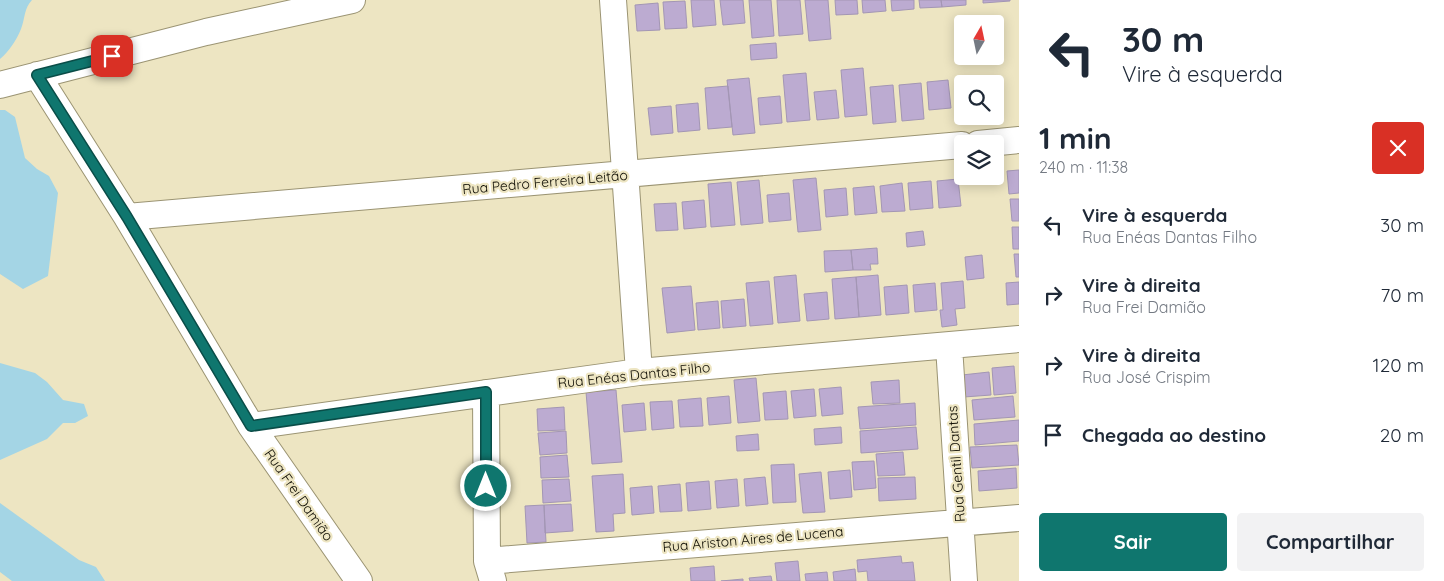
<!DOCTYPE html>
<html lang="pt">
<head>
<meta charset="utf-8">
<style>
	:root { --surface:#fff; --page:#f2f2f3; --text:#1f2937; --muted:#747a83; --accent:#0f766e }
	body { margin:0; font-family:Quicksand,sans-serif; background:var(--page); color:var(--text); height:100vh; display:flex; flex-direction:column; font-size:19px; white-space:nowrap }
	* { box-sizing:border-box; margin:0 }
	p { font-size:16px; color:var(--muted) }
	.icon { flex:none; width:28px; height:28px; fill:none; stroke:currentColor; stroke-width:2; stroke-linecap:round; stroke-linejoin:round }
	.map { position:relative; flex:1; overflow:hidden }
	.side { display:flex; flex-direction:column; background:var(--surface); width:425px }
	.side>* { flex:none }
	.guide { background:#fff; color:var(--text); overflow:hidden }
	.needle { width:32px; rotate:9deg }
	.fabs { position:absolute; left:954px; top:15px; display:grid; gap:10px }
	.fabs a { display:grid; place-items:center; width:50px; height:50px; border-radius:5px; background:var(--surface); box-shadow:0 2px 12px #0003; font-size:25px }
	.pin { position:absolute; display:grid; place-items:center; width:42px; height:42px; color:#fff; margin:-21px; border-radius:10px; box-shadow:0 2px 8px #0006 }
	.me { position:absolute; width:55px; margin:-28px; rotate:0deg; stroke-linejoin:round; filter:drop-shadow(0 0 4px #0008) }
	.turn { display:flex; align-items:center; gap:18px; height:105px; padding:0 20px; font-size:22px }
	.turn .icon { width:65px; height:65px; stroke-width:2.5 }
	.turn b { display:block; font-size:35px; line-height:42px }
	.round { display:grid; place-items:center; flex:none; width:52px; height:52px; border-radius:5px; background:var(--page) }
	.overview { display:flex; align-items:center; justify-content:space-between; height:85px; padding:0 20px }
	h1 { font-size:30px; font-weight:800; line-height:38px }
	.action { display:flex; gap:10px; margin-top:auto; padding:10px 20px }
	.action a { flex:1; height:58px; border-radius:5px; background:var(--accent); color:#fff; font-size:20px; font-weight:800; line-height:58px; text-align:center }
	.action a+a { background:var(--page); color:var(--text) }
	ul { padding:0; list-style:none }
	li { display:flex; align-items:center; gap:15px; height:70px; padding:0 20px }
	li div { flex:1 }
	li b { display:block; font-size:19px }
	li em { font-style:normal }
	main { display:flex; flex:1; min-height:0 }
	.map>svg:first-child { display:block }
	.water { fill:#a4d5e5 }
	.building { fill:#bcabd1; stroke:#a396b4 }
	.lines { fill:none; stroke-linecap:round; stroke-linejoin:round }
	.minor-casing { stroke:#9b9473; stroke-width:28 }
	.minor { stroke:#fff; stroke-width:26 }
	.route-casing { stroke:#0a4d48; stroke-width:12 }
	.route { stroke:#0f766e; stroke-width:9 }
	.labels { text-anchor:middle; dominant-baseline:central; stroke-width:4.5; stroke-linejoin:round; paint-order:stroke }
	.street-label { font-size:14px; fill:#0f0d03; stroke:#ede5c2 }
</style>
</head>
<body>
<main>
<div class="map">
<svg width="1019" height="581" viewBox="0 0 1019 581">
	<rect width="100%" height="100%" fill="#ede5c2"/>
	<path class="water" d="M 0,0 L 32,0 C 24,8 25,19 21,29 C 16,41 9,51 0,59 Z
		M 0,110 L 5,110 L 15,117 L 25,158 L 37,169 L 49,176 L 58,193 L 48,276 L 23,289 L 0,274 Z
		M 0,363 L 35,373 L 47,382 L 63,400 L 84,404 L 88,416 L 75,423 L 63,423 L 47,439 L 0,460 Z
		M 0,503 L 79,560 L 96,567 L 105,581 L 12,581 L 0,572 Z"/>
	<path class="building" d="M 691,0 L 714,0 L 716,25 L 693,27 Z
		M 720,0 L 743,0 L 745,23 L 723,25 Z
		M 749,0 L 771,0 L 774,36 L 752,38 Z
		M 777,0 L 800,0 L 803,34 L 779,36 Z
		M 805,0 L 828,0 L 831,39 L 809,41 Z
		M 835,0 L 857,0 L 858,14 L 836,15 Z
		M 862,0 L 885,0 L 886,11 L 863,13 Z
		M 891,0 L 914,0 L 914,9 L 892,11 Z
		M 919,0 L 941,0 L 942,7 L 920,8 Z
		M 941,0 L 966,0 L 966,5 L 942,7 Z
		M 983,0 L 1010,0 L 1010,1 L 983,3 Z
		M 685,1 L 687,28 L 665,29 L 663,2 Z
		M 658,3 L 660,30 L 637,31 L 635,5 Z
		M 776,43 L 777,58 L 751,60 L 750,45 Z
		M 863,68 L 867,115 L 845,117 L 841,70 Z
		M 806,73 L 810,120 L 787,122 L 783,75 Z
		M 749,78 L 755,133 L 733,135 L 727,80 Z
		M 948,80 L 951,108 L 929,110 L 927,82 Z
		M 921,83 L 924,119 L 902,121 L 899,85 Z
		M 893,85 L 896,122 L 873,124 L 870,87 Z
		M 728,86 L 732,127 L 708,129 L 705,88 Z
		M 836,90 L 839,118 L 817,120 L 814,92 Z
		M 780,96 L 782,123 L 760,125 L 758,98 Z
		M 698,103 L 700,130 L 678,132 L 676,105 Z
		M 671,106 L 673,133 L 651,135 L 648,108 Z
		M 1019,170 L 1019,193 L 1009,194 L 1007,171 Z
		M 816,178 L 821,230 L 798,232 L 793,180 Z
		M 958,179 L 961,206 L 939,208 L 937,181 Z
		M 759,180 L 763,223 L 741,225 L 737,182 Z
		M 931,181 L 933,208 L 910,210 L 908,183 Z
		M 731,182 L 735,225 L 711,227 L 708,184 Z
		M 902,183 L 905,211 L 882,212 L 880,186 Z
		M 874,186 L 877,213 L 855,215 L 853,188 Z
		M 846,188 L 848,215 L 826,217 L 824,190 Z
		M 789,193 L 791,220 L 769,222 L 767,195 Z
		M 1010,199 L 1019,199 L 1019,221 L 1012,221 Z
		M 704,200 L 706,227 L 684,229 L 682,202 Z
		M 676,203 L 678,230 L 656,231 L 654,204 Z
		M 1012,227 L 1019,227 L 1019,249 L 1013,249 Z
		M 923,231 L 925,245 L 907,247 L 906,233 Z
		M 877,248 L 878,264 L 870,264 L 871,270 L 853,270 L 851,250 Z
		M 851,250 L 853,270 L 825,272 L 824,251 Z
		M 1014,254 L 1019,254 L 1019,277 L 1016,277 Z
		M 982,255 L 984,278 L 967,280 L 965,257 Z
		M 796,275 L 800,321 L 778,323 L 774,277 Z
		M 878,275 L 881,315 L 859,317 L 856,277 Z
		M 856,277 L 859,317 L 835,319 L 832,279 Z
		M 769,281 L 773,324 L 750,326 L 746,283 Z
		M 963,281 L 965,308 L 955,309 L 957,325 L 942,327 L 940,310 L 943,310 L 941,283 Z
		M 1019,282 L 1019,304 L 1007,305 L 1006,283 Z
		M 935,283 L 937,310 L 915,312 L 913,285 Z
		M 907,285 L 909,313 L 886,315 L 884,287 Z
		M 691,286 L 695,330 L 667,333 L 662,288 Z
		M 827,292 L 829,319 L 807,321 L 804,294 Z
		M 744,299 L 746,326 L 723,328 L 721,301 Z
		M 718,301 L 720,328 L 698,330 L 696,303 Z
		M 1014,366 L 1016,393 L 994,395 L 992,368 Z
		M 989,372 L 991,395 L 964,397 L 962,375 Z
		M 756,378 L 760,421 L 738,423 L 734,380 Z
		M 899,380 L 900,403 L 873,404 L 871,382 Z
		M 841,387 L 843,414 L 822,416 L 819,389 Z
		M 814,389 L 816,416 L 794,418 L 791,391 Z
		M 616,390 L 622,462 L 592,464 L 586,392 Z
		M 786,391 L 788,419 L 765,420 L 763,393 Z
		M 729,396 L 731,423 L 709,425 L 707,398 Z
		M 1013,396 L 1015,417 L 974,420 L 972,400 Z
		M 701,398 L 703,426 L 680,427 L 678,400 Z
		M 672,401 L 674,428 L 652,430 L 650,402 Z
		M 644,403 L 646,430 L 624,432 L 622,405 Z
		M 915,403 L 916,425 L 860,429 L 858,407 Z
		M 564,407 L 565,430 L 538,431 L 537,409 Z
		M 1019,420 L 1019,441 L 975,445 L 974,424 Z
		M 841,427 L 842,443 L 815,445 L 814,429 Z
		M 916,427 L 918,449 L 861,453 L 860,431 Z
		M 566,431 L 567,453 L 540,455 L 538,433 Z
		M 758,434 L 759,450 L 737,451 L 736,436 Z
		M 1017,445 L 1019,465 L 972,468 L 970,447 Z
		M 903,452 L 905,475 L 878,476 L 876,454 Z
		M 567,455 L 569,477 L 541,478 L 540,457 Z
		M 874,461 L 876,488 L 854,490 L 852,462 Z
		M 794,464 L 796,502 L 773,503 L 771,465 Z
		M 1016,468 L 1017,488 L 979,491 L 978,471 Z
		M 850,470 L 852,497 L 830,499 L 828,472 Z
		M 821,472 L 825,512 L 803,513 L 799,474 Z
		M 623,474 L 625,513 L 613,514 L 614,531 L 596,532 L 592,476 Z
		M 765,477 L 768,504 L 746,506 L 744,479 Z
		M 915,477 L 916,499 L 879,501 L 878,478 Z
		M 569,479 L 571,501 L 543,503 L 542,480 Z
		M 737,479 L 739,506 L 717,508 L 715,481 Z
		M 709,481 L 711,509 L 688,511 L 686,483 Z
		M 680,484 L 682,511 L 660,512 L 658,486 Z
		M 652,486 L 654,513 L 632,515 L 630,488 Z
		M 571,504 L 573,531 L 545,533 L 544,505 Z
		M 544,505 L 546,542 L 527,543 L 525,506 Z
		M 901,556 L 902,563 L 913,562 L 915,581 L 868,581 L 867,571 L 858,572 L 857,560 Z
		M 798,561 L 800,581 L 777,581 L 775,563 Z
		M 714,566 L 715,581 L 691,581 L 690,568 Z
		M 855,569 L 856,581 L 834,581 L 833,572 Z
		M 827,572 L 828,581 L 806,581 L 805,574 Z
		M 771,576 L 772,581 L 750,581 L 749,578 Z
		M 743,579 L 743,581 L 721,581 Z"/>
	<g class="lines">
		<g class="minor-casing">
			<path id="minor" d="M 613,0 L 639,372
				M 37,75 L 127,217 L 251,426 L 359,581
				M 0,85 L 206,32 L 352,0
				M 978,144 L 1019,140
				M 127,217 L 962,145
				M 949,346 L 964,581
				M 486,393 L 487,561 L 493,581
				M 251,426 L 639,372 L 1019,339
				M 487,561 L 1019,518"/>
		</g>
		<use href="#minor" class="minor"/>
	</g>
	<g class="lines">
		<g class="route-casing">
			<path id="route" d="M 112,56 L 37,75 L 127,217 L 251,426 L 486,392 L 486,486"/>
		</g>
		<use href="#route" class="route"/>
	</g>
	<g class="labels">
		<g class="street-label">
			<text transform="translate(545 182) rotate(-5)">Rua Pedro Ferreira Leitão</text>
			<text transform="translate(634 375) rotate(-6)">Rua Enéas Dantas Filho</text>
			<text transform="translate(956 464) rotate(-94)">Rua Gentil Dantas</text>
			<text transform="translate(299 495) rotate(55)">Rua Frei Damião</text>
			<text transform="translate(753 539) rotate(-5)">Rua Ariston Aires de Lucena</text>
		</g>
	</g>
</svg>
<div class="fabs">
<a><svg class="needle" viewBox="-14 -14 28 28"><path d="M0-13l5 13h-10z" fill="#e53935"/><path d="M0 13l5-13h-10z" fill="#747a83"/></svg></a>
<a><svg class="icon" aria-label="search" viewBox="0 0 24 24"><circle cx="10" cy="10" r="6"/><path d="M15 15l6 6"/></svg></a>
<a><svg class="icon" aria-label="layers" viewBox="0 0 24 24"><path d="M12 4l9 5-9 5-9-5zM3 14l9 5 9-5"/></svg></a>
</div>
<div class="pin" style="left:112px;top:56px;background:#d93025"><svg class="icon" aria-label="arrive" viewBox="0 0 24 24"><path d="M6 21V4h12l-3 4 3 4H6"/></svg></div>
<svg class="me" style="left:486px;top:486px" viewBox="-20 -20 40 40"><circle r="17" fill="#0f766e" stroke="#fff" stroke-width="3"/><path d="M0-11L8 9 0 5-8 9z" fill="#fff"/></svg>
</div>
<section class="side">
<div class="guide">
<div class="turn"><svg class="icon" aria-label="left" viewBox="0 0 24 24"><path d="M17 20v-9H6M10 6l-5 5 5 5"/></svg><div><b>30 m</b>Vire à esquerda</div></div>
</div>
<div class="overview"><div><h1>1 min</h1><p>240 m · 11:38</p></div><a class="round" style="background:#d93025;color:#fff"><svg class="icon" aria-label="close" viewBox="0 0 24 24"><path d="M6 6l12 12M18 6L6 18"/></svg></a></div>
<ul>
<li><svg class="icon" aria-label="left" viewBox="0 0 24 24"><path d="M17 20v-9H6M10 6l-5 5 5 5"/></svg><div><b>Vire à esquerda</b><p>Rua Enéas Dantas Filho</p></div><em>30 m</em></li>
<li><svg class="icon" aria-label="right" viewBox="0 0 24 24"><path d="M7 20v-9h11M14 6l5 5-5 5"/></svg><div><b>Vire à direita</b><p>Rua Frei Damião</p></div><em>70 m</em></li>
<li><svg class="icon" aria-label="right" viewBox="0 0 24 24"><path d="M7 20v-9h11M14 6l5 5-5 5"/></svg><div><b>Vire à direita</b><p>Rua José Crispim</p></div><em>120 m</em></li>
<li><svg class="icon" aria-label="arrive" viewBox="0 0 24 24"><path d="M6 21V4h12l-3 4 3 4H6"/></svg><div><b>Chegada ao destino</b></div><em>20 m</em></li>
</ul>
<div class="action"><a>Sair</a><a>Compartilhar</a></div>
</section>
</main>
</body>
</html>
